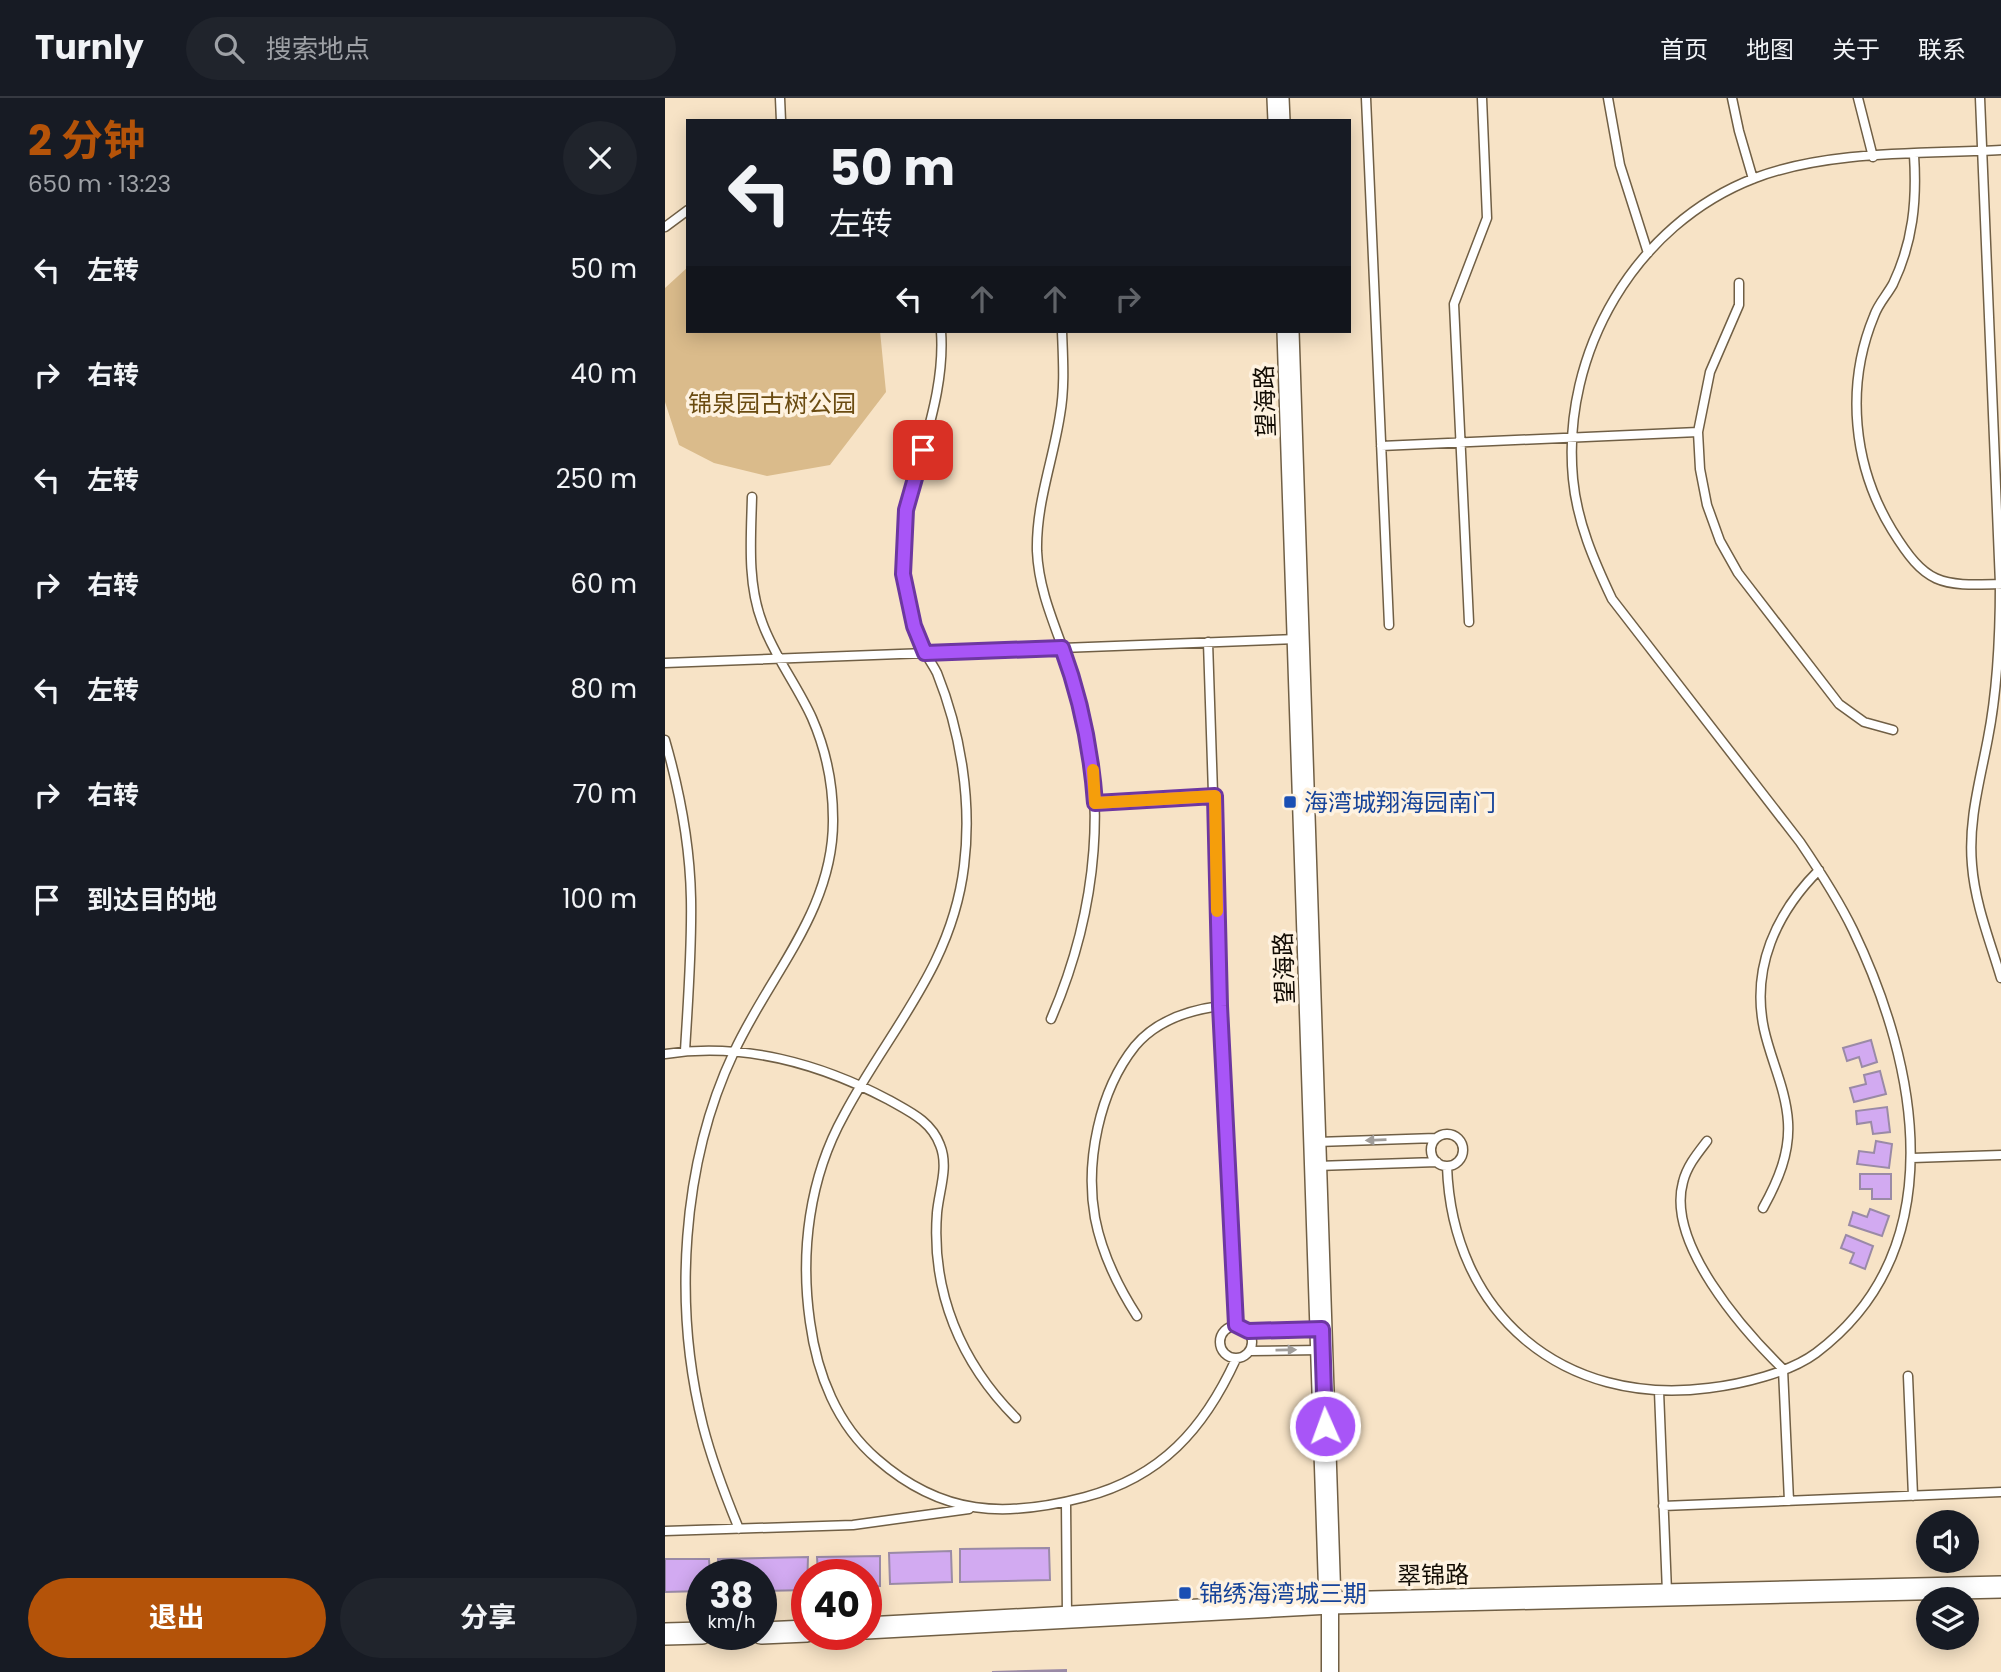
<!DOCTYPE html>
<html lang="zh">
<head>
<meta charset="utf-8">
<style>
	:root { --surface:#171b24; --page:#20242c; --text:#f1f3f6; --muted:#9ea1a6; --line:#363941; --accent:#b45309 }
	body { margin:0; font-family:Poppins,"Noto Sans SC",sans-serif; background:var(--page); color:var(--text); height:100vh; display:flex; flex-direction:column; font-size:26px; white-space:nowrap }
	* { box-sizing:border-box; margin:0 }
	p { font-size:23px; color:var(--muted) }
	.icon { flex:none; width:38px; height:38px; fill:none; stroke:currentColor; stroke-width:2; stroke-linecap:round; stroke-linejoin:round }
	.map { position:relative; flex:1; overflow:hidden }
	.panel { display:flex; flex-direction:column; background:var(--surface); width:665px }
	.panel>* { flex:none }
	.top-card { position:absolute; left:21px; top:21px; width:665px; height:214px; border-radius:0px; box-shadow:0 4px 18px #0003; background:#171b24; color:var(--text); overflow:hidden }
	.controls { position:absolute; left:1251px; top:1412px; display:grid; gap:14px }
	.controls a { display:grid; place-items:center; width:63px; height:63px; border-radius:50%; background:var(--surface); box-shadow:0 4px 18px #0003; font-size:35px }
	.speed { position:absolute; left:21px; top:1461px; display:flex; gap:14px; font-size:35px; font-weight:700; text-align:center }
	.speed>* { display:grid; place-content:center; width:91px; height:91px; border-radius:50%; background:var(--surface); box-shadow:0 4px 18px #0003; line-height:1 }
	.speed small { font-size:18px; font-weight:400 }
	.speed .limit { border:10px solid #d22; background:#fff; color:#111 }
	.pin { position:absolute; display:grid; place-items:center; width:60px; height:60px; color:#fff; margin:-30px; border-radius:14px; box-shadow:0 4px 10px #0006 }
	.me { position:absolute; width:77px; margin:-38px; rotate:358deg; stroke-linejoin:round; filter:drop-shadow(0 0 5px #0008) }
	.turn { display:flex; align-items:center; gap:24px; height:147px; padding:0 28px; font-size:32px }
	.turn .icon { width:91px; height:91px; stroke-width:2.5 }
	.turn b { display:block; font-size:49px; line-height:60px }
	.lanes { display:flex; align-items:center; height:66px; padding:0 28px; background:#0003; justify-content:center; gap:35px; direction:ltr }
	.lanes .off { opacity:.35 }
	.round { display:grid; place-items:center; flex:none; width:74px; height:74px; border-radius:37px; background:var(--page) }
	.overview { display:flex; align-items:center; justify-content:space-between; height:119px; padding:0 28px }
	h1 { font-size:42px; font-weight:700; line-height:52px; color:var(--accent) }
	.primary-button { display:flex; gap:14px; margin-top:auto; padding:14px 28px }
	.primary-button a { flex:1; height:80px; border-radius:42px; background:var(--accent); color:#fff; font-size:28px; font-weight:700; line-height:80px; text-align:center }
	.primary-button a+a { background:var(--page); color:var(--text) }
	ul { padding:0; list-style:none }
	li { display:flex; align-items:center; gap:21px; height:105px; padding:0 28px }
	li div { flex:1 }
	li b { display:block; font-size:26px }
	li em { font-style:normal }
	header { display:flex; align-items:center; gap:42px; box-sizing:border-box; height:98px; padding:0 35px; background:var(--surface); border-bottom:2px solid var(--line) }
	header strong { font-size:33px }
	nav { display:flex; gap:38px; margin-inline-start:auto; font-size:24px }
	.search { width:490px; height:63px; background:var(--page); display:flex; align-items:center; gap:18px; box-sizing:border-box; padding:0 24px; border-radius:38px; color:var(--muted); font-size:26px }
	main { display:flex; flex:1; min-height:0 }
	.map>svg:first-child { display:block }
	.green { fill:#dabb8b }
	.building { fill:#d2aaf1; stroke:#9a8aa6; stroke-width:2 }
	.lines { fill:none; stroke-linecap:round; stroke-linejoin:round }
	.service-casing { stroke:#705f45; stroke-width:11 }
	.minor-casing { stroke:#705f45; stroke-width:19 }
	.tertiary-casing { stroke:#705f45; stroke-width:24 }
	.service { stroke:#fff; stroke-width:8 }
	.minor { stroke:#fff; stroke-width:16 }
	.tertiary { stroke:#fff; stroke-width:21 }
	.oneway { fill:#a09d9a }
	.route-casing { stroke:#6d37a1; stroke-width:18 }
	.route { stroke:#a855f7; stroke-width:12 }
	.slow { stroke:#f59e0b; stroke-width:12 }
	.transit-dot { fill:#1a4fb4; stroke:#fef2e0; stroke-width:2.5 }
	.labels { text-anchor:middle; dominant-baseline:central; stroke-width:7; stroke-linejoin:round; paint-order:stroke }
	.street-label { font-size:24px; fill:#110b03; stroke:#fef2e0 }
	.park-label { font-size:24px; fill:#6a4b11; stroke:#fef2e0 }
	.transit-label { font-size:24px; fill:#164399; stroke:#fef2e0; text-anchor:start }
</style>
</head>
<body>
<header>
<strong>Turnly</strong>
<div class="search"><svg class="icon" aria-label="search" viewBox="0 0 24 24"><circle cx="10" cy="10" r="6"/><path d="M15 15l6 6"/></svg>搜索地点</div>
<nav><a>首页</a><a>地图</a><a>关于</a><a>联系</a></nav>
</header>
<main>
<section class="panel">
<div class="overview"><div><h1>2 分钟</h1><p>650 m · 13:23</p></div><a class="round"><svg class="icon" aria-label="close" viewBox="0 0 24 24"><path d="M6 6l12 12M18 6L6 18"/></svg></a></div>
<ul>
<li><svg class="icon" aria-label="left" viewBox="0 0 24 24"><path d="M17 20v-9H6M10 6l-5 5 5 5"/></svg><div><b>左转</b></div><em>50 m</em></li>
<li><svg class="icon" aria-label="right" viewBox="0 0 24 24"><path d="M7 20v-9h11M14 6l5 5-5 5"/></svg><div><b>右转</b></div><em>40 m</em></li>
<li><svg class="icon" aria-label="left" viewBox="0 0 24 24"><path d="M17 20v-9H6M10 6l-5 5 5 5"/></svg><div><b>左转</b></div><em>250 m</em></li>
<li><svg class="icon" aria-label="right" viewBox="0 0 24 24"><path d="M7 20v-9h11M14 6l5 5-5 5"/></svg><div><b>右转</b></div><em>60 m</em></li>
<li><svg class="icon" aria-label="left" viewBox="0 0 24 24"><path d="M17 20v-9H6M10 6l-5 5 5 5"/></svg><div><b>左转</b></div><em>80 m</em></li>
<li><svg class="icon" aria-label="right" viewBox="0 0 24 24"><path d="M7 20v-9h11M14 6l5 5-5 5"/></svg><div><b>右转</b></div><em>70 m</em></li>
<li><svg class="icon" aria-label="arrive" viewBox="0 0 24 24"><path d="M6 21V4h12l-3 4 3 4H6"/></svg><div><b>到达目的地</b></div><em>100 m</em></li>
</ul>
<div class="primary-button"><a>退出</a><a>分享</a></div>
</section>
<div class="map">
<svg width="1336" height="1574" viewBox="0 0 1336 1574">
	<rect width="100%" height="100%" fill="#f7e3c6"/>
	<path class="green" d="M 23,169 L 23,233 L 215,233 L 221,294 L 165,367 L 102,378 L 49,365 L 14,347 L 0,304 L 0,190 Z"/>
	<path class="building" d="M 1206,942 L 1212,964 L 1197,969 L 1194,959 L 1182,963 L 1178,950 Z
		M 1215,973 L 1221,996 L 1189,1004 L 1185,990 L 1201,986 L 1199,977 Z
		M 1222,1009 L 1225,1034 L 1208,1036 L 1206,1024 L 1192,1026 L 1191,1013 Z
		M 1211,1043 L 1227,1046 L 1224,1070 L 1192,1066 L 1194,1053 L 1209,1055 Z
		M 1195,1076 L 1226,1076 L 1226,1101 L 1207,1101 L 1207,1091 L 1195,1091 Z
		M 1205,1111 L 1224,1118 L 1217,1138 L 1184,1127 L 1188,1114 L 1202,1119 Z
		M 1181,1137 L 1208,1148 L 1200,1171 L 1185,1165 L 1189,1155 L 1176,1150 Z
		M 384,1450 L 385,1482 L 295,1484 L 295,1451 Z
		M 286,1453 L 287,1484 L 225,1486 L 224,1455 Z
		M 215,1458 L 215,1488 L 201,1489 L 201,1477 L 153,1477 L 152,1459 Z
		M 143,1459 L 142,1492 L 96,1493 L 96,1477 L 54,1477 L 53,1461 Z
		M 0,1461 L 44,1461 L 45,1477 L 37,1477 L 37,1493 L 0,1494 Z
		M 401,1572 L 401,1574 L 327,1574 Z"/>
	<g class="lines">
		<g class="service-casing">
			<path id="service" d="M 115,0 L 116,23
				M 701,0 L 724,527
				M 943,0 L 955,67 L 983,155
				M 1067,0 L 1074,33 L 1088,81
				M 1193,0 L 1208,59
				M 1315,0 L 1335,486 C 1335,538 1333,589 1323,640 C 1315,683 1303,723 1307,767 C 1310,806 1325,843 1336,880
				M 1249,57 C 1252,103 1248,144 1228,186 C 1222,197 1213,206 1209,218 C 1180,288 1188,368 1227,432 C 1261,487 1274,488 1336,486
				M 0,129 L 23,112
				M 1074,185 L 1074,207 L 1045,274 L 1033,334 L 1035,371 L 1042,407 L 1055,443 L 1073,475 L 1174,606 L 1199,624 L 1228,632
				M 276,233 C 282,316 233,391 238,475 C 240,500 248,530 260,553 C 263,561 268,567 272,575 C 296,635 307,704 299,768 C 287,869 224,932 179,1017 C 144,1080 135,1154 145,1224 C 152,1276 172,1327 212,1361 C 277,1418 340,1420 420,1399 C 496,1379 539,1331 571,1261
				M 716,348 L 1033,334
				M 804,524 L 789,206 L 822,120 L 817,0
				M 543,544 L 555,908 L 571,1227
				M 0,565 L 632,541
				M 0,642 C 15,694 25,747 26,801 C 27,852 23,902 20,953
				M 430,705 L 549,698
				M 386,921 C 433,812 445,694 408,580 C 395,537 374,499 372,453 C 371,405 388,363 395,317 C 400,289 398,261 397,233
				M 0,956 C 78,944 156,966 224,1002 C 245,1014 266,1023 275,1047 C 284,1069 274,1092 272,1115 C 266,1194 296,1265 351,1320
				M766 1052a16 16 0 1 1 32 0a16 16 0 1 1-32 0Z
				M 1042,1043 C 1032,1056 1022,1068 1018,1084 C 1001,1145 1078,1232 1118,1271 L 1124,1403
				M 652,1044 L 771,1040
				M 1247,1060 L 1336,1057
				M 652,1068 L 772,1064
				M 782,1068 C 787,1216 898,1309 1044,1290 C 1077,1286 1124,1275 1151,1255 C 1289,1151 1253,967 1188,832 C 1173,801 1154,772 1135,744 L 947,501 C 929,463 912,424 908,381 C 896,255 970,126 1090,80 C 1164,52 1257,56 1336,52
				M 1098,1110 C 1113,1083 1125,1055 1123,1024 C 1121,991 1106,963 1099,931 C 1086,870 1111,815 1154,772
				M 472,1218 C 452,1187 437,1156 430,1120 C 420,1064 434,993 470,948 C 491,923 524,912 555,908
				M555 1244a16 16 0 1 1 32 0a16 16 0 1 1-32 0Z
				M 583,1233 L 654,1231
				M 585,1253 L 655,1252
				M 1243,1278 L 1248,1398
				M 994,1293 L 1002,1494
				M 401,1404 L 402,1517
				M 998,1408 L 1336,1394
				M 74,1431 C 60,1397 47,1363 38,1328 C 8,1209 16,1066 69,954 C 105,876 169,812 168,721 C 168,687 161,652 147,620 C 132,587 109,558 97,524 C 82,485 86,439 87,399
				M 0,1433 L 188,1427 L 304,1411"/>
		</g>
		<g class="minor-casing">
			<path id="minor" d="M 665,1505 L 665,1574"/>
		</g>
		<g class="tertiary-casing">
			<path id="tertiary" d="M 613,0 L 614,23
				M 623,233 L 665,1505
				M 201,1530 L 665,1505 L 1336,1489
				M 96,1535 L 142,1533
				M 0,1536 L 37,1535"/>
		</g>
		<use href="#service" class="service"/>
		<use href="#minor" class="minor"/>
		<use href="#tertiary" class="tertiary"/>
	</g>
	<defs><path id="oneway-solid" d="M-6-.8H1V-3.2L6.5 0L1 3.2V.8H-6Z" transform="scale(1.75)"/></defs>
	<g class="oneway">
		<use href="#oneway-solid" transform="translate(711 1042) rotate(178)"/>
		<use href="#oneway-solid" transform="translate(621 1252) rotate(-1)"/>
	</g>
	<g class="lines">
		<g class="route-casing">
			<path id="route" d="M 258,352 L 241,412 L 238,476 L 249,528 L 260,555 L 397,550 C 416,601 426,651 430,705 L 550,698 L 555,908 L 571,1227 L 583,1233 L 657,1231 L 660,1328"/>
		</g>
		<use href="#route" class="route"/>
		<path class="slow" d="M 428,672 L 430,705 L 550,698 L 552,813"/>
	</g>
	<g class="transit-dot">
		<rect x="618" y="697" width="14" height="14" rx="3.5"/>
		<rect x="513" y="1488" width="14" height="14" rx="3.5"/>
	</g>
	<g class="labels">
		<g class="street-label">
			<text transform="translate(600 303) rotate(-92)">望海路</text>
			<text transform="translate(619 870) rotate(-92)">望海路</text>
			<text transform="translate(768 1477) rotate(-1)">翠锦路</text>
		</g>
		<g class="park-label">
			<text x="107" y="305">锦泉园古树公园</text>
		</g>
		<g class="transit-label">
			<text x="639" y="704">海湾城翔海园南门</text>
			<text x="534" y="1495">锦绣海湾城三期</text>
		</g>
	</g>
</svg>
<div class="controls">
<a><svg class="icon" aria-label="sound" viewBox="0 0 24 24"><path d="M4 9h4l5-4v14l-5-4H4zM17 9q2 3 0 6"/></svg></a>
<a><svg class="icon" aria-label="layers" viewBox="0 0 24 24"><path d="M12 4l9 5-9 5-9-5zM3 14l9 5 9-5"/></svg></a>
</div>
<div class="speed"><div>38<small>km/h</small></div><div class="limit">40</div></div>
<div class="pin" style="left:258px;top:352px;background:#d93025"><svg class="icon" aria-label="arrive" viewBox="0 0 24 24"><path d="M6 21V4h12l-3 4 3 4H6"/></svg></div>
<svg class="me" style="left:660px;top:1328px" viewBox="-20 -20 40 40"><circle r="17" fill="#a855f7" stroke="#fff" stroke-width="3"/><path d="M0-11L8 9 0 5-8 9z" fill="#fff"/></svg>
<div class="top-card">
<div class="turn"><svg class="icon" aria-label="left" viewBox="0 0 24 24"><path d="M17 20v-9H6M10 6l-5 5 5 5"/></svg><div><b>50 m</b>左转</div></div>
<div class="lanes"><svg class="icon" aria-label="left" viewBox="0 0 24 24"><path d="M17 20v-9H6M10 6l-5 5 5 5"/></svg><svg class="icon off" aria-label="ahead" viewBox="0 0 24 24"><path d="M12 20V5M6 11l6-6 6 6"/></svg><svg class="icon off" aria-label="ahead" viewBox="0 0 24 24"><path d="M12 20V5M6 11l6-6 6 6"/></svg><svg class="icon off" aria-label="right" viewBox="0 0 24 24"><path d="M7 20v-9h11M14 6l5 5-5 5"/></svg></div>
</div>
</div>
</main>
</body>
</html>
